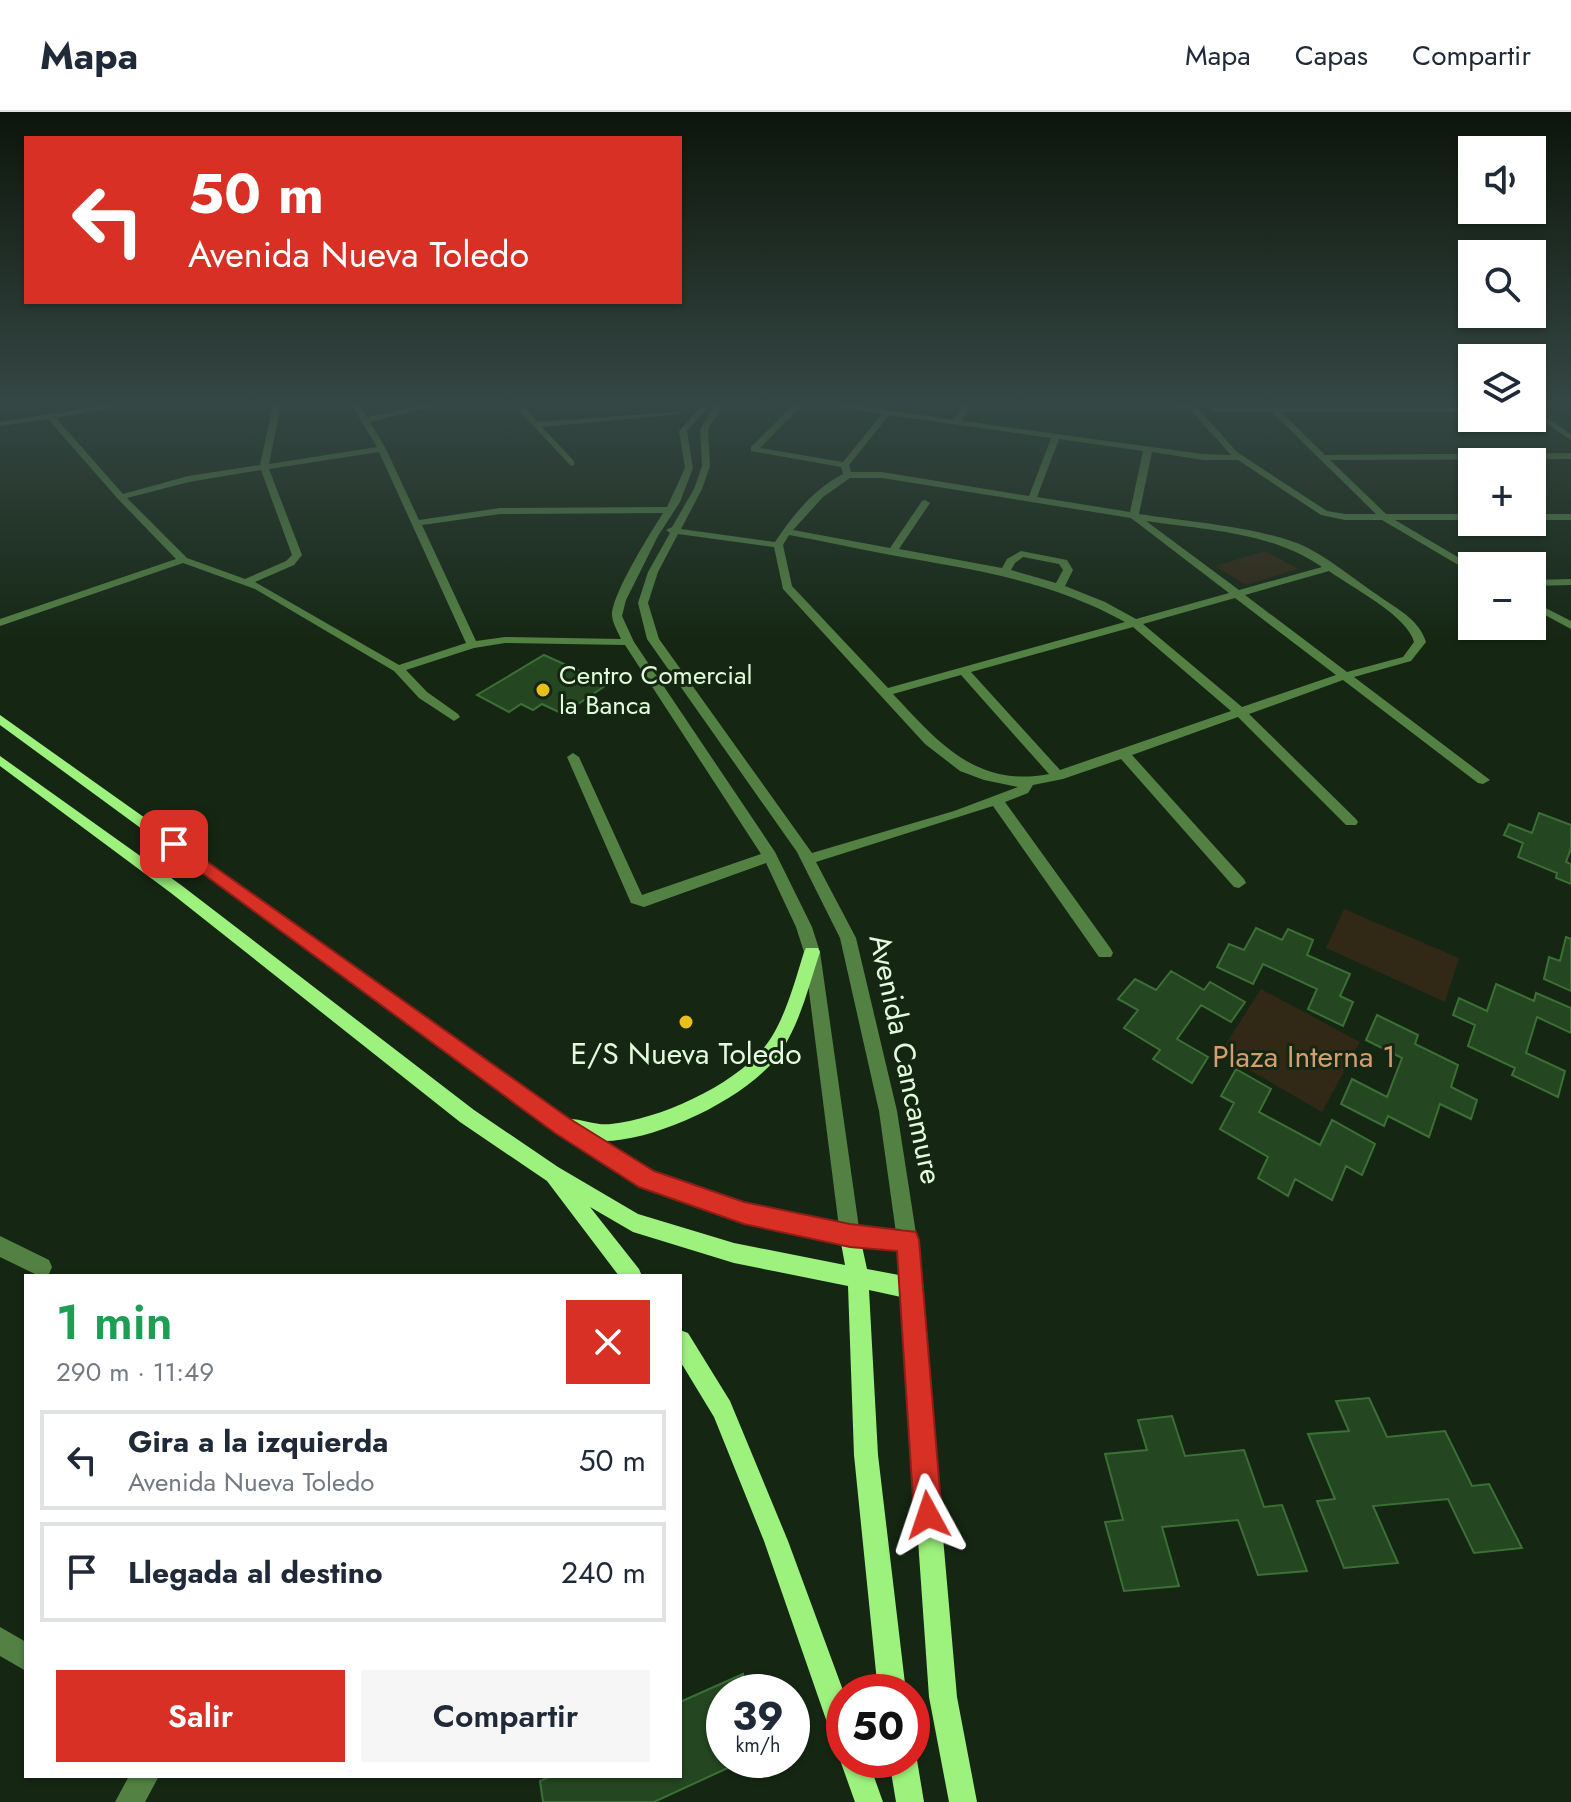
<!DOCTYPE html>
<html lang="es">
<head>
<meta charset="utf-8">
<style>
	:root { --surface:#fff; --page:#f6f6f7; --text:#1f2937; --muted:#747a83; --line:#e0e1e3; --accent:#d93025 }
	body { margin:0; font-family:Jost,sans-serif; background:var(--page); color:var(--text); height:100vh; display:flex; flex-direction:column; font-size:30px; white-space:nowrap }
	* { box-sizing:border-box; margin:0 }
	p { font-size:26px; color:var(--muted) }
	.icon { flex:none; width:44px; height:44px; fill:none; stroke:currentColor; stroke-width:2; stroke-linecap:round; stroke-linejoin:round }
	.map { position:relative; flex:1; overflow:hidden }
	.drawer { position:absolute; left:24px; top:1162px; width:658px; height:504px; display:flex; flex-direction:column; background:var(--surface); border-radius:0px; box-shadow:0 2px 6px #0004 }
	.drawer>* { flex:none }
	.hud { position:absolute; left:24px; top:24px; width:658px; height:168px; border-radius:0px; box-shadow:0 2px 6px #0004; background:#d93025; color:#fff; overflow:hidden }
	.buttons { position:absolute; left:1458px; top:24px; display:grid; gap:16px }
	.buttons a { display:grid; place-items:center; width:88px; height:88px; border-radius:0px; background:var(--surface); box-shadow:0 2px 6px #0004; font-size:40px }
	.speed { position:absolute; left:706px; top:1562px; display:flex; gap:16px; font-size:40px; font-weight:700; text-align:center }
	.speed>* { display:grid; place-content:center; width:104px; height:104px; border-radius:50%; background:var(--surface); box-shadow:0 2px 6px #0004; line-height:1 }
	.speed small { font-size:20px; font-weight:400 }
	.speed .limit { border:12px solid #d22; background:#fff; color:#111 }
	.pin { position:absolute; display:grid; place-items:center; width:68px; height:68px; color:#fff; margin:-34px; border-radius:16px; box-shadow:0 4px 12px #0006 }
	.me { position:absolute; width:88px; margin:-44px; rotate:355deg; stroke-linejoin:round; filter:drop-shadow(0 0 6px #0008) }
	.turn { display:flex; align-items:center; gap:28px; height:168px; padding:0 32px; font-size:36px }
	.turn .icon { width:104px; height:104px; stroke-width:2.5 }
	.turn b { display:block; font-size:56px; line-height:68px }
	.round { display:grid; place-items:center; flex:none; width:84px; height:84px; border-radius:0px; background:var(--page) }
	.headline { display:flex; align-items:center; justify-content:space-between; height:136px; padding:0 32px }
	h1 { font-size:48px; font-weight:600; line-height:60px; color:#1e9e55 }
	.primary-button { display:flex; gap:16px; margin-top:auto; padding:16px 32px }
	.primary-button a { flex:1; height:92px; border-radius:0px; background:var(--accent); color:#fff; font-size:32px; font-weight:600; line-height:92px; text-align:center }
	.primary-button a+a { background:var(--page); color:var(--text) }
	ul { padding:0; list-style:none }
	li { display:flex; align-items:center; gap:24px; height:100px; margin:0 16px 12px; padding:0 16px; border:4px solid var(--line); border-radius:0px }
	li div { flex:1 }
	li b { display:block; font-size:30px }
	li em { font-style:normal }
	header { display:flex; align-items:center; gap:48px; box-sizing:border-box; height:112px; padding:0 40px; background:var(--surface); border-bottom:2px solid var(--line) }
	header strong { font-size:38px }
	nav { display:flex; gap:44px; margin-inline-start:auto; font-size:28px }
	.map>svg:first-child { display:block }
	.green { fill:#312816 }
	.building { fill:#244621; stroke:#3b7035; stroke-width:2 }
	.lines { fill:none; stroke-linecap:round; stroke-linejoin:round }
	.minor { fill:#538143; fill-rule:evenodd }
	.secondary { fill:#9df27d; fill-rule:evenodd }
	.route { fill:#d93025; stroke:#8d1f18; stroke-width:2 }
	.poi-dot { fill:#e8c01c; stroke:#152713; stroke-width:3 }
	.labels { text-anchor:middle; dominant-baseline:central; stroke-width:6; stroke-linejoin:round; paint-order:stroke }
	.far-poi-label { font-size:26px; fill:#e2fbdc; stroke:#152713; text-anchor:start }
	.poi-label { font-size:30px; fill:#e2fbdc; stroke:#152713 }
	.park-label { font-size:30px; fill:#d59d6f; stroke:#152713 }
	.street-label { font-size:30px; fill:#e2fbdc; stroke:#152713 }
</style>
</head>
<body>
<header>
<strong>Mapa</strong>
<nav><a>Mapa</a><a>Capas</a><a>Compartir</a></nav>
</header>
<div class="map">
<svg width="1571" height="1690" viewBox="0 0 1571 1690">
	<rect width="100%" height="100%" fill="#152713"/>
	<path class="green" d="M 1265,439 L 1298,457 L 1246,473 L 1215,454 Z
		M 1344,797 L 1459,846 L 1445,890 L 1326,836 Z
		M 1261,877 L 1360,930 L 1322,1000 L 1220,941 Z"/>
	<path class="building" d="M 544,543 L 608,572 L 563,602 L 542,592 L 533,598 L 521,592 L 509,600 L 477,583 Z
		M 1539,701 L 1571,713 L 1571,736 L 1566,750 L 1571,752 L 1571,772 L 1556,766 L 1557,761 L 1518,745 L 1523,731 L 1504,723 L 1509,712 L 1532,721 Z
		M 1256,816 L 1282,828 L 1288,817 L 1313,828 L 1307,843 L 1350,862 L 1340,884 L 1353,890 L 1343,914 L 1308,897 L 1317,877 L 1263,852 L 1253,872 L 1217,855 L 1229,832 L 1244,838 Z
		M 1566,825 L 1571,827 L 1571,879 L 1544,867 L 1549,845 L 1560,849 Z
		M 1171,859 L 1204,878 L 1210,870 L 1245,890 L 1231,910 L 1201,893 L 1177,927 L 1208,945 L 1192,971 L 1153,947 L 1160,938 L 1124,916 L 1138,898 L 1118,887 L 1135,867 L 1156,878 Z
		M 1496,872 L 1534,889 L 1536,881 L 1571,896 L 1571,921 L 1537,905 L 1526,941 L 1565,959 L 1558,985 L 1512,963 L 1515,956 L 1468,934 L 1475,913 L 1453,903 L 1459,886 L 1487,899 Z
		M 1377,903 L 1418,923 L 1415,932 L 1458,953 L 1451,975 L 1477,988 L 1471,1007 L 1440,992 L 1429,1025 L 1388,1004 L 1384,1014 L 1341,992 L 1352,967 L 1387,985 L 1402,946 L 1366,928 Z
		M 1236,957 L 1271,977 L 1259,1000 L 1320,1033 L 1332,1008 L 1375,1032 L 1362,1063 L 1346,1054 L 1332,1088 L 1295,1067 L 1288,1084 L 1258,1066 L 1268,1045 L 1220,1017 L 1234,991 L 1221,984 Z
		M 1369,1286 L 1387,1325 L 1445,1319 L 1472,1374 L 1489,1372 L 1522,1436 L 1474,1441 L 1448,1387 L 1373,1394 L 1398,1451 L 1344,1456 L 1317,1389 L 1335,1387 L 1308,1322 L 1349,1319 L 1336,1289 Z
		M 1172,1304 L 1185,1344 L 1244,1338 L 1264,1395 L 1282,1393 L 1307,1459 L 1258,1463 L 1238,1408 L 1162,1415 L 1179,1474 L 1124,1479 L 1105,1410 L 1123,1408 L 1105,1342 L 1147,1338 L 1138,1308 Z
		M 743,1562 L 747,1580 L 724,1580 L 724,1648 L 745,1648 L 654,1690 L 543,1690 L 540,1669 L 551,1664 L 680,1664 L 680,1590 Z"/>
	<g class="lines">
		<path class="minor" d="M 112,292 L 133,292 L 56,306 L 123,382 L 188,364 L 260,353 L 273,292 L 281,292 L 269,352 L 377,335 L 351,292 L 359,292 L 367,305 L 426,292 L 442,292 L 370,310 L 386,337 L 419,408 L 500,396 L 667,395 L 685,356 L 679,319 L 703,292 L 711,292 L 687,319 L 693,356 L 680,390 L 658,424 L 626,488 L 622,504 L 634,530 L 775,740 L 812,815 L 820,840 L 860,1123 L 857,1130 L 850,1133 L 843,1130 L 840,1123 L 804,840 L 796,815 L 766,751 L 644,795 L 631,791 L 567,645 L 573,641 L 579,645 L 642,783 L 761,742 L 625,533 L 505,531 L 474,536 L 406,558 L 427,580 L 458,602 L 460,605 L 454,609 L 419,586 L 394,559 L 255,477 L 183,451 L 0,514 L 0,507 L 176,447 L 118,387 L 48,307 L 0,314 L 0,310 ZM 379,340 L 466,531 L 399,553 L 255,470 L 294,453 L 302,443 L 269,357 ZM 261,358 L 292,443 L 286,449 L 245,467 L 187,446 L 127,386 L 189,370 ZM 663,401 C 651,420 612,482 612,503 C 612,510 618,520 621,527 L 505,525 L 476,529 L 422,413 L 500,402 Z
			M 513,292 L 522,292 L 538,310 L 676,300 L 680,302 L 542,315 L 574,349 L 574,353 L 571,354 Z
			M 716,292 L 724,292 L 708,317 L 710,354 L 702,377 L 681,417 L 775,430 C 792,404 815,376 843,362 L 841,355 L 751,339 L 751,335 L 794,292 L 803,292 L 760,336 L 843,350 L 882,302 L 822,292 L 845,292 L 954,308 L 963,292 L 971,292 L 962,309 L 1203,342 L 1231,343 L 1190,297 L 1160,292 L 1194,292 L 1237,340 L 1327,399 L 1345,402 L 1376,402 L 1272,300 L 1213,300 L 1210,296 L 1472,296 L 1472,300 L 1281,300 L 1325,343 L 1571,341 L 1571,347 L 1330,348 L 1386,402 L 1472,402 L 1472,408 L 1395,408 L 1473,454 L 1472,461 L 1382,408 L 1345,408 L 1321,403 L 1238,348 L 1203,348 L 1152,340 L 1139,402 C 1188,410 1265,415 1308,436 C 1333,449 1355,468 1379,484 C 1397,497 1419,507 1426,530 L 1411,549 L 1354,565 L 1490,668 L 1483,672 L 1478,671 L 1343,568 L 1249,602 L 1356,707 L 1358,710 L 1356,713 L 1346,713 L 1238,605 L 1132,643 L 1244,767 L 1246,771 L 1239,776 L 1234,775 L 1121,647 L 1063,667 L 1033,673 L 1028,681 L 1005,690 L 1111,837 L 1113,841 L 1111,845 L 1099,845 L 993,694 L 816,750 L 856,826 L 897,999 L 917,1128 L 914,1135 L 907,1138 L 900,1135 L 897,1128 L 879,999 L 840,826 L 797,740 L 647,527 L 638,491 L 648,460 L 670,421 L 666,418 L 672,415 L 694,377 L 702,354 L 700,317 ZM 889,303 L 1051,326 L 1029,384 L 882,360 L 851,360 L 849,353 ZM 1059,327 L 1143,339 L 1130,400 L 1037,385 ZM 850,366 L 882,366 L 1131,406 L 1229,481 L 1136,507 L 1105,490 L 1065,474 L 1073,458 L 1067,448 L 1021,439 L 1007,447 L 1002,456 L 899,437 L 930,391 L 925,388 L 922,389 L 890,436 L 793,418 L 823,385 ZM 1146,409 C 1206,418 1272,420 1322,455 L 1239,478 ZM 678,422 L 774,435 L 783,477 L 925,632 L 960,659 L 984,668 L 1018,675 L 954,699 L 812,741 L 659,527 L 648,491 L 658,460 ZM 789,423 C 823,429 858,437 891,443 C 974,458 1050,468 1125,510 L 888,576 L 792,474 L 783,433 ZM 1023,445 L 1059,452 L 1063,458 L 1056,471 L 1011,458 L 1015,451 ZM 1329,459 C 1351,475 1408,504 1414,530 L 1403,545 L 1347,560 L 1245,483 ZM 1235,486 L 1336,563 L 1242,595 L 1143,512 ZM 1133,515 L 1231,599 L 1060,658 L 971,560 ZM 961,563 L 1049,662 C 976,676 938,630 893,582 Z
			M 1532,296 L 1571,322 L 1571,328 L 1532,302 Z
			M 1532,402 L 1571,402 L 1571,408 L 1532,408 Z
			M 1571,467 L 1571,473 L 1532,474 L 1532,468 Z
			M 1532,489 L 1571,509 L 1571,517 L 1532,496 Z
			M 0,1124 L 49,1148 L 52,1155 L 49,1162 L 39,1164 L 0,1145 Z
			M 0,1515 L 26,1530 L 26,1559 L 0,1544 Z
			M 129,1664 L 159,1664 L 145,1690 L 115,1690 Z"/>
		<path class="secondary" d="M 0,603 L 569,1007 C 583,1007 597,1014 611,1012 C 662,1007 743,970 771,926 C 787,900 795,869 804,840 L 806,836 L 818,836 L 820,840 C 809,873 801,908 782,938 C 753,984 657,1029 604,1029 L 653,1060 L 744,1091 L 850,1113 L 907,1118 L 914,1121 L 917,1128 L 957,1585 L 977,1690 L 949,1690 L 929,1585 L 901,1185 L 869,1178 L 878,1343 L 906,1580 L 878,1580 L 854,1343 L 848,1174 L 734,1151 L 633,1120 L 590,1095 L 639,1157 L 642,1164 L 619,1164 L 547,1069 L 460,1010 L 171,781 L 0,654 L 0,644 L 181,773 L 474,998 L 558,1055 L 638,1102 L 734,1131 L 845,1153 L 841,1131 L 744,1111 L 640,1073 L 556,1020 L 0,613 ZM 862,1134 L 898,1137 L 899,1163 L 867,1157 Z
			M 680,1218 L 688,1221 L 730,1289 L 788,1429 L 844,1581 L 844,1633 L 834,1629 L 830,1619 L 764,1429 L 714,1305 L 680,1249 Z
			M 844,1638 L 844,1648 L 868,1648 L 883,1690 L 855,1690 L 840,1648 Z
			M 912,1638 L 917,1648 L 924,1690 L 896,1690 L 889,1648 L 912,1648 Z"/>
	</g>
	<linearGradient id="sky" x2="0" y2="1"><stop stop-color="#0c150a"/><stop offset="0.55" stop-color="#354744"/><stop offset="1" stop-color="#354744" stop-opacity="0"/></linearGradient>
	<rect width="1571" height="529" fill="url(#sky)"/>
	<path class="route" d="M 174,726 L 570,1007 L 654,1059 L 744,1090 L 850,1112 L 916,1120 L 919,1128 L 942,1403 L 938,1413 L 928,1417 L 918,1413 L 914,1403 L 897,1139 L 850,1135 L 744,1112 L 639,1075 L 555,1021 L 168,736 L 168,728 Z"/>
	<g class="poi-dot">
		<circle cx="543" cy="578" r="8"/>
		<circle cx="686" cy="910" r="8"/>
	</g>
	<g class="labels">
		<g class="far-poi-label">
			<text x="559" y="563">Centro Comercial<tspan x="559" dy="30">la Banca</tspan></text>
		</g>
		<g class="poi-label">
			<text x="686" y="941">E/S Nueva Toledo</text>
		</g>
		<g class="park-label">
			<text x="1304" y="944">Plaza Interna 1</text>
		</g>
		<g class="street-label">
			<text transform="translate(906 947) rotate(78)">Avenida Cancamure</text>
		</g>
	</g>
</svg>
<div class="buttons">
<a><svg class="icon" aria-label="sound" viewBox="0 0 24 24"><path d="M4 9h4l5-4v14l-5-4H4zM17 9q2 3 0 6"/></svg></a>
<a><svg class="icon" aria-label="search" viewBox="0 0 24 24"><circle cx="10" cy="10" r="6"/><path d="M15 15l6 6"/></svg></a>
<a><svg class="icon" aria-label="layers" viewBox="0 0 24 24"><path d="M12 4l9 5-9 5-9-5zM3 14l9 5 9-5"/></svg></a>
<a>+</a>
<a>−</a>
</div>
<div class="speed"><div>39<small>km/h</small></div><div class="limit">50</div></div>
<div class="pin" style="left:174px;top:732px;background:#d93025"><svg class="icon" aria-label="arrive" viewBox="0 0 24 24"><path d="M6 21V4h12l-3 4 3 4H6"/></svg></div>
<svg class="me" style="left:928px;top:1403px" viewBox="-20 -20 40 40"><path d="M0-17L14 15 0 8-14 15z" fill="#d93025" stroke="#fff" stroke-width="4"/></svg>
<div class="hud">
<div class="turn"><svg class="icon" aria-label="left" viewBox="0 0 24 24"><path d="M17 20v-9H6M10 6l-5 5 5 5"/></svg><div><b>50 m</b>Avenida Nueva Toledo</div></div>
</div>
<section class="drawer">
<div class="headline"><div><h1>1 min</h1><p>290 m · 11:49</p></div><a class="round" style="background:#d93025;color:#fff"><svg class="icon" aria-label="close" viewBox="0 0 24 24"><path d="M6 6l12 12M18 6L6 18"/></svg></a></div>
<ul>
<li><svg class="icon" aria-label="left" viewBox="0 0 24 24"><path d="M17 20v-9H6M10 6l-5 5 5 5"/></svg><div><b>Gira a la izquierda</b><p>Avenida Nueva Toledo</p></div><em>50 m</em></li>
<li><svg class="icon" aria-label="arrive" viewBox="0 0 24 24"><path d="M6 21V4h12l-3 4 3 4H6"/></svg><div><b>Llegada al destino</b></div><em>240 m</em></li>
</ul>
<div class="primary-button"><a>Salir</a><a>Compartir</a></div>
</section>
</div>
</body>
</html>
